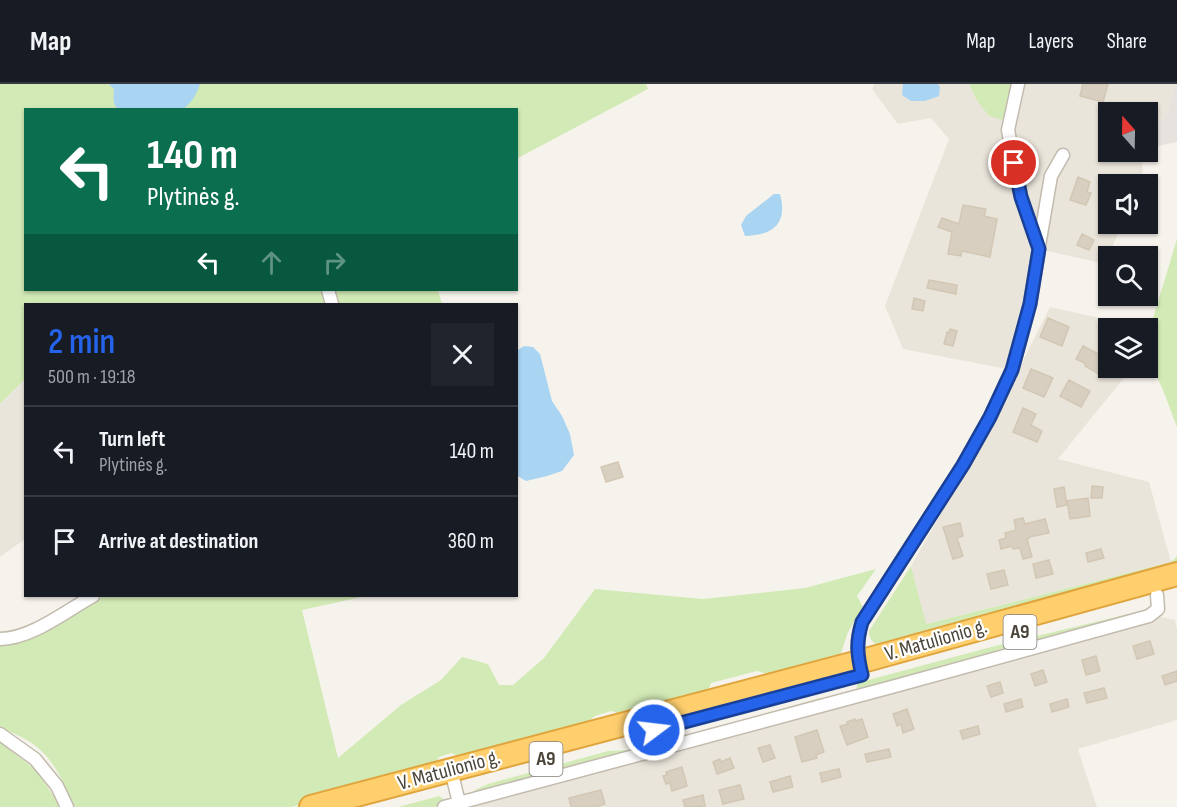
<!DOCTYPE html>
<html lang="en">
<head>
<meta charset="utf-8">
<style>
	:root { --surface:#171b24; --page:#20242c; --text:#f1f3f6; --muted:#9ea1a6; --line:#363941; --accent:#2563eb }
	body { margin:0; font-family:"Sofia Sans Condensed",sans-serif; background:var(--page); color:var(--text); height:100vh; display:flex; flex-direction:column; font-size:22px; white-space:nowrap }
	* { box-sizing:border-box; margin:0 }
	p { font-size:20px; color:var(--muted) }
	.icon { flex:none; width:33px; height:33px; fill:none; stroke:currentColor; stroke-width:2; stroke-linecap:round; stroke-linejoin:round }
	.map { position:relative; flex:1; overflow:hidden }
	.details { position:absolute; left:24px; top:219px; width:494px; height:294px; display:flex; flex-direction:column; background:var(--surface); border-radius:0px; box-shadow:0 2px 4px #0004 }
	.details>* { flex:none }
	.top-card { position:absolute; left:24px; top:24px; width:494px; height:183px; border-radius:0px; box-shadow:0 2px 4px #0004; background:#0b6e4f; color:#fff; overflow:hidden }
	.needle { width:39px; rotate:340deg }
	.tools { position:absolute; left:1098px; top:18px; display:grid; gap:12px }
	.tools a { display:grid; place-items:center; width:60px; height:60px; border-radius:0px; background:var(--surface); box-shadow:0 2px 4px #0004; font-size:30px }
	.pin { position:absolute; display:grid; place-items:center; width:51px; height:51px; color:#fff; margin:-26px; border:3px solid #fff; border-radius:50%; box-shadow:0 2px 6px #0007 }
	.me { position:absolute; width:66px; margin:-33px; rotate:75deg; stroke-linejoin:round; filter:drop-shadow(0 0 4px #0008) }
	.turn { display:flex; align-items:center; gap:21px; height:126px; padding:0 24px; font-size:27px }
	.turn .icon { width:78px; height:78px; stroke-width:2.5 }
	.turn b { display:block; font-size:42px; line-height:51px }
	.lanes { display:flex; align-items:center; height:57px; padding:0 24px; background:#0003; justify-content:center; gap:30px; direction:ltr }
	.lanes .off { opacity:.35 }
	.round { display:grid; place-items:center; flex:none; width:63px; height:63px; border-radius:0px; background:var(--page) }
	.head { display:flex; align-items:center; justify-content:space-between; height:102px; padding:0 24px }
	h1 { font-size:36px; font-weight:600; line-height:45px; color:var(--accent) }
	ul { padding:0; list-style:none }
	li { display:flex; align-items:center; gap:18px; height:90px; padding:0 24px; border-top:2px solid var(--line) }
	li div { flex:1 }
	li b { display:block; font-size:22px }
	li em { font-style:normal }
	header { display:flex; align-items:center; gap:36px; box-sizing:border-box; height:84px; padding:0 30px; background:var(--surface); border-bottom:2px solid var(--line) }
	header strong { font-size:28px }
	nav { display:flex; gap:33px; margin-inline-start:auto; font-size:21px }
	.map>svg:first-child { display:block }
	.residential { fill:#eae5da }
	.industrial { fill:#e6e2dd }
	.green { fill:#d2eab5 }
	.water { fill:#a9d4f2 }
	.building { fill:#d8cfc1; stroke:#d3c7b4; stroke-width:1.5 }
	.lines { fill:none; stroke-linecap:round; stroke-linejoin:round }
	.street-casing { stroke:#c2bbae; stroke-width:15 }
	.highway-casing { stroke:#e0a43c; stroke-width:26 }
	.street { stroke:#fff; stroke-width:12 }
	.highway { stroke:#ffcf6e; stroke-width:22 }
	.route-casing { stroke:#184099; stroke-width:15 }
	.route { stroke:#2563eb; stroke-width:10 }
	.labels { text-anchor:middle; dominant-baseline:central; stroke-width:4.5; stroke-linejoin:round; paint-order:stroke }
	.shield { fill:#fff; stroke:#817c74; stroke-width:1.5 }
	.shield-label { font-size:20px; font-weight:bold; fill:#4b4439 }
	.street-label { font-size:21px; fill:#4b4439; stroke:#fff }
</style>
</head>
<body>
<header>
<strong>Map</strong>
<nav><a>Map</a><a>Layers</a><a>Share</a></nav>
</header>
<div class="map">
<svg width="1177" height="723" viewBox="0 0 1177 723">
	<rect width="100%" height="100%" fill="#f6f3ec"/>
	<path class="residential" d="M 874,0 L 969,0 L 976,15 L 1003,36 L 1013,0 L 1175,0 L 1167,32 L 1148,48 L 1148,28 L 1108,28 L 1108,68 L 1139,68 L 1143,87 L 1138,100 L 1108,100 L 1108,140 L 1122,140 L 1105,180 L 1039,165 L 1012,286 L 903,265 L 885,222 L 949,55 L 931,34 L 898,40 L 872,5 Z
		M 1050,223 L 1122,239 L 1124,244 L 1108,244 L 1108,284 L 1132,284 L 1058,375 L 1149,398 L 1171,478 L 925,540 L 911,482 L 983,356 Z
		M 25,295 L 25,455 L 0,473 L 0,320 Z
		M 1156,532 L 1175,536 L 1177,545 L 1177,636 L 1078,665 L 1097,723 L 459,723 Z"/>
	<path class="industrial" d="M 1175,0 L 1177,0 L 1177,58 L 1148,64 L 1148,48 L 1167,32 Z"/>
	<path class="green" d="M 0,0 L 646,0 L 648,5 L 516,75 L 516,26 L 26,26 L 26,206 L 438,206 L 442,220 L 26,220 L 25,295 L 0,320 Z
		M 969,0 L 1013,0 L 1003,36 L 989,32 L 976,15 Z
		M 1177,155 L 1177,343 L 1163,306 L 1149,276 L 1148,251 Z
		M 1177,472 L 1177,482 L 878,562 C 872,557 869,555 869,547 L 911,482 L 926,540 L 1171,478 Z
		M 876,485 L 857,512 L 863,523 L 848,548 L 840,572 L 777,590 L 764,589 L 757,587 L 711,599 L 709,604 L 686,616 L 627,632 L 611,627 L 595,632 L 580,645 L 461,673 L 451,669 L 439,673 L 436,680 L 429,685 L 292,723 L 75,723 C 61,694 52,668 21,653 C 14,649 7,647 0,642 L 0,562 L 31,555 L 104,512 L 366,512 L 302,526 L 338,674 L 401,621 L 441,596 L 462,573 L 488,580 L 499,601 L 513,601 L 544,574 L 595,505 L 703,515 L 805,504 Z
		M 1141,527 L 1147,528 L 956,581 L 947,581 L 703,650 L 714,644 L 820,614 L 824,615 L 857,606 L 857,599 L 995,562 Z
		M 0,659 L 35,685 L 61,723 L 0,723 Z
		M 627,666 L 637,668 L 544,690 L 472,713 L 472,709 L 475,706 L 488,700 L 608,667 Z
		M 439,712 L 446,717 L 445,720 L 434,723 L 398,723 Z"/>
	<path class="water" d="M 109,0 L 200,0 C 196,11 192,19 183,25 L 120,26 C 111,21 114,13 114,5 Z
		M 903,0 L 938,0 L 940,3 L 939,12 L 925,17 L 911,17 L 902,11 Z
		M 774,110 L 780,110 C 788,140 773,151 745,152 L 741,141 L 746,132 Z
		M 524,262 L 533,263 L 540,270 L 552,317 L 562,332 L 570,350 L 574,371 L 562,387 L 547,392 L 526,397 L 516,391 L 516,297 L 518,279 L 516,267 Z"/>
	<path class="building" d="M 1083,0 L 1108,0 L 1103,18 L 1080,12 Z
		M 1078,93 L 1090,98 L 1087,108 L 1091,109 L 1086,121 L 1070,116 Z
		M 963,121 L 986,125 L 984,132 L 997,135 L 990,173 L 962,167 L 961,172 L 948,170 L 952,148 L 938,143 L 942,134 L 959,140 Z
		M 1082,150 L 1094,156 L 1089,166 L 1077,161 Z
		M 929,196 L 957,201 L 956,210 L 927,204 Z
		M 914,214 L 925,217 L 923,227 L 912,225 Z
		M 1048,234 L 1069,243 L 1062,262 L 1040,253 Z
		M 950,245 L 957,247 L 953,262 L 944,260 L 947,248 L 949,249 Z
		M 1083,262 L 1108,275 L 1099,290 L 1085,282 L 1086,280 L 1076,275 Z
		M 1031,285 L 1053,294 L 1044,313 L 1023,304 Z
		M 1069,296 L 1090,307 L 1081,323 L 1060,312 Z
		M 1023,324 L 1036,330 L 1031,341 L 1042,347 L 1037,358 L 1013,348 Z
		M 618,378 L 623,393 L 606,398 L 601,383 Z
		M 1092,402 L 1103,403 L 1102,414 L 1091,414 Z
		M 1064,403 L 1067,421 L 1057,423 L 1054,405 Z
		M 1088,414 L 1090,432 L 1070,435 L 1067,417 Z
		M 1023,434 L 1025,440 L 1045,435 L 1049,449 L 1029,453 L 1029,454 L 1027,455 L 1032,473 L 1023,475 L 1020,464 L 1013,465 L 1012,462 L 1001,465 L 999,456 L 1006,454 L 1005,449 L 1016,446 L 1014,436 Z
		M 960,439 L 963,452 L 957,454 L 963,472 L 953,475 L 943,443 Z
		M 1101,465 L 1104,474 L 1088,478 L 1086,469 Z
		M 1049,476 L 1053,490 L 1036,494 L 1033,480 Z
		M 1004,486 L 1008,501 L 991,505 L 987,490 Z
		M 1150,557 L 1154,570 L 1137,575 L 1133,562 Z
		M 1096,572 L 1100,587 L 1086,591 L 1082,576 Z
		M 1043,586 L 1047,598 L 1035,602 L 1031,590 Z
		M 1177,587 L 1177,597 L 1165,601 L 1162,592 Z
		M 1000,598 L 1003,609 L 991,613 L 987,602 Z
		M 1104,604 L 1107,614 L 1087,619 L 1084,609 Z
		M 1021,615 L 1023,623 L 1006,628 L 1004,620 Z
		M 1067,615 L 1069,623 L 1052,628 L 1050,620 Z
		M 907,625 L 914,645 L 903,649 L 901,640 L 897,642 L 893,630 Z
		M 855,635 L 855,637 L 862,635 L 868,653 L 847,661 L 840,642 L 848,640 L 847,638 Z
		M 978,642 L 980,650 L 963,655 L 960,647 Z
		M 817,646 L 824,668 L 816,671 L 817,674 L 802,678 L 795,653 Z
		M 770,661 L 775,674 L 763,678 L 758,664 Z
		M 889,665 L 891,673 L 867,678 L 865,670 Z
		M 730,674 L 734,684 L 717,690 L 713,678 L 720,675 L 721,678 Z
		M 682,683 L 687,702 L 672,707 L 670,699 L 666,700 L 663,692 L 667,691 L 666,688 Z
		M 839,685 L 841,693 L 822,698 L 820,689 Z
		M 790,692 L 793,703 L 773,708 L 770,698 Z
		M 740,701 L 744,715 L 723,720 L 719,706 Z
		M 601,706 L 605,720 L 595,723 L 571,723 L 569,714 Z
		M 703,711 L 705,722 L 685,723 L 683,716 Z"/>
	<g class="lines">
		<g class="street-casing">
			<path id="street" d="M 1039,162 L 1051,92 L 1063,71
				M 328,206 L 332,220
				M 0,555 C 31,555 66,527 93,512
				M 862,591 C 857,569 855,560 862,538 L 963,381 L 990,333 L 1012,286 L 1030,220 L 1039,165 L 1021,113 L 1008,46 L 1018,0
				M 0,650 L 35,675 L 57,702 L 67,723
				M 451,686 L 460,723
				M 444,723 L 899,601 L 1149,532 L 1158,525 L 1157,511"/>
		</g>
		<g class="highway-casing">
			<path id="highway" d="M 311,723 L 859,578 L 1177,490"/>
		</g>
		<use href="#street" class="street"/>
		<use href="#highway" class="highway"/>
	</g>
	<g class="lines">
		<g class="route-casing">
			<path id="route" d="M 654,646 L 862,591 C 857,570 856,559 862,538 L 963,381 L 990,333 L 1012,286 L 1030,220 L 1039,165 L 1021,113 L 1014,79"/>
		</g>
		<use href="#route" class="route"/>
	</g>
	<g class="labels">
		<g class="shield">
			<rect x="1003.5" y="531" width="33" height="34" rx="4.5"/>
			<rect x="529.5" y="658" width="33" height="34" rx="4.5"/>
		</g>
		<g class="shield-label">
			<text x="1020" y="548">A9</text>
			<text x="546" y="675">A9</text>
		</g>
		<g class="street-label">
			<text transform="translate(936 556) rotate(-16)">V. Matulionio g.</text>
			<text transform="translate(449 686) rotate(-15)">V. Matulionio g.</text>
		</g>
	</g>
</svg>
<div class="tools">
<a><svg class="needle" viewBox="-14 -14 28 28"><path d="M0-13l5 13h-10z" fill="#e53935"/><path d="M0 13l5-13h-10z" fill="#9ea1a6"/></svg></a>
<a><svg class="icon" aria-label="sound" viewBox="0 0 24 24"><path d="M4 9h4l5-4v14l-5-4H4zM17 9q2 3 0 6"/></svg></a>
<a><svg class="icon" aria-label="search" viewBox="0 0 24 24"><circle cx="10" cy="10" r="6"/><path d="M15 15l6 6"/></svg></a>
<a><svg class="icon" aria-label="layers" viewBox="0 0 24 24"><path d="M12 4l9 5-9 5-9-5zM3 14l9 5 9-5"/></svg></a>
</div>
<div class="pin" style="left:1014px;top:79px;background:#d93025"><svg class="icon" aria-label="arrive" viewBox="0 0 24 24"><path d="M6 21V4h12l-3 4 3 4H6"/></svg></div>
<svg class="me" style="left:654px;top:646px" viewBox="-20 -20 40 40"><circle r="17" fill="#2563eb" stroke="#fff" stroke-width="3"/><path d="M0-11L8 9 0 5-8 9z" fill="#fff"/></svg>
<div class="top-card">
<div class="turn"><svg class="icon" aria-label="left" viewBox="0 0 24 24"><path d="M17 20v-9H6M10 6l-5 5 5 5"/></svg><div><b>140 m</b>Plytinės g.</div></div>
<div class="lanes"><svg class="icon" aria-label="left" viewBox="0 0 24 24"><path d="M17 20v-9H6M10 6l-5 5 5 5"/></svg><svg class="icon off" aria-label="ahead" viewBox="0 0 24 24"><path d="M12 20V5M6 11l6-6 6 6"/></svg><svg class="icon off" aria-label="right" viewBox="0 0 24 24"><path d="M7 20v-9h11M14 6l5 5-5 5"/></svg></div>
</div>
<section class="details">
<div class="head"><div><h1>2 min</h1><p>500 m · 19:18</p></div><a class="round"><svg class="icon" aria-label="close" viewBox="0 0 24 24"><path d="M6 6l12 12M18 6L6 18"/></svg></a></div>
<ul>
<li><svg class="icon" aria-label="left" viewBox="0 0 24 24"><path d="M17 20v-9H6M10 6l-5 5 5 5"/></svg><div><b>Turn left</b><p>Plytinės g.</p></div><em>140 m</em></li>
<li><svg class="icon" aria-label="arrive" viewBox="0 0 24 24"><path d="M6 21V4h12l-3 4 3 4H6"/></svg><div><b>Arrive at destination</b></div><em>360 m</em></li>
</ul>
</section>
</div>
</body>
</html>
